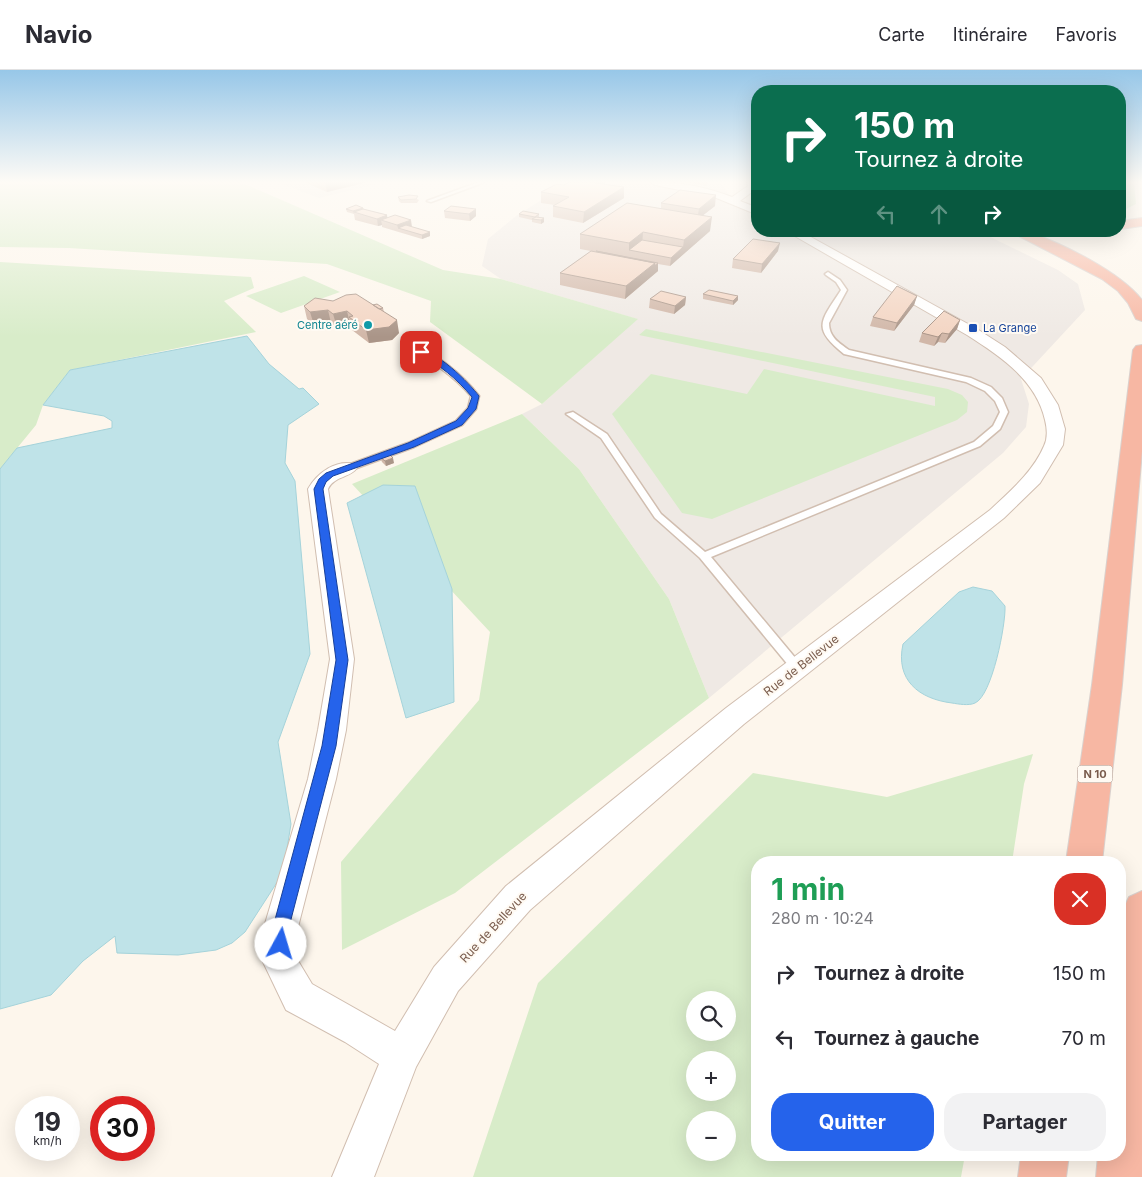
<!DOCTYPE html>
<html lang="fr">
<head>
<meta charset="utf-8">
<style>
	:root { --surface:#fff; --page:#f2f2f3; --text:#2b2b33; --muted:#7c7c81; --line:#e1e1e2; --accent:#2563eb }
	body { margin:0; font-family:Inter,sans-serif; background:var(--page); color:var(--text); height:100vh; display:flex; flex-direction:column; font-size:19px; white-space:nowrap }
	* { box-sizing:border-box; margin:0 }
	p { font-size:16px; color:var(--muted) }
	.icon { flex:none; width:28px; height:28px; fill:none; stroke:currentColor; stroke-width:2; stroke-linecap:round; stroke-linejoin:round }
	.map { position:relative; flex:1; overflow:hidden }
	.sheet { position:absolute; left:751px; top:786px; width:375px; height:305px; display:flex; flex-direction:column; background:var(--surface); border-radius:20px; box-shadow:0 5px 20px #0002 }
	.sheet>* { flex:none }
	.guide { position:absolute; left:751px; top:15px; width:375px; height:152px; border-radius:20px; box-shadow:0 5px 20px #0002; background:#0b6e4f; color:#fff; overflow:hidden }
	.fabs { position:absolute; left:686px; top:921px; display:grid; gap:10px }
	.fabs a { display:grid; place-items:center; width:50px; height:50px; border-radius:50%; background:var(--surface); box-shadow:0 5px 20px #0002; font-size:25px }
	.speed { position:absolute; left:15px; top:1026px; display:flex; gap:10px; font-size:25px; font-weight:700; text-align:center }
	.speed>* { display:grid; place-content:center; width:65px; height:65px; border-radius:50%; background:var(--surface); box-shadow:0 5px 20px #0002; line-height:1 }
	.speed small { font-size:12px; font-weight:400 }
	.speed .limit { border:8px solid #d22; background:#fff; color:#111 }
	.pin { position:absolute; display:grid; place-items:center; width:42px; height:42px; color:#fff; margin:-21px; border-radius:10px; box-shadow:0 2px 8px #0006 }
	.me { position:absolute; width:55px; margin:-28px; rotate:6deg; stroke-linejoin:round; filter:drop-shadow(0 0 4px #0008) }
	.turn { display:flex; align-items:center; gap:18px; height:105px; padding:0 20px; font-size:22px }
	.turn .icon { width:65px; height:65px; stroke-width:2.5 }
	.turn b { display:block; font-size:35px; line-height:42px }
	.lanes { display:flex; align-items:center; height:48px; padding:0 20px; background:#0003; justify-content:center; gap:25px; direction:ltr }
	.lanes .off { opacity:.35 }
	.round { display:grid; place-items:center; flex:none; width:52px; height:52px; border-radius:20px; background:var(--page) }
	.head { display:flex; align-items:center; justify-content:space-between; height:85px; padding:0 20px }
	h1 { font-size:30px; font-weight:700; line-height:38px; color:#1e9e55 }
	.action { display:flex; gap:10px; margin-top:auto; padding:10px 20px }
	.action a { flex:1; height:58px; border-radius:20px; background:var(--accent); color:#fff; font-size:20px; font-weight:700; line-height:58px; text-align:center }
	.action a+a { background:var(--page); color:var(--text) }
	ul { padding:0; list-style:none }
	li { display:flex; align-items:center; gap:15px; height:65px; padding:0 20px }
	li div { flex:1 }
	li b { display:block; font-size:19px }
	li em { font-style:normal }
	header { display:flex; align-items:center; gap:30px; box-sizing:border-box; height:70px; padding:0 25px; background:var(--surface); border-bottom:1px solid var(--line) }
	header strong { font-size:24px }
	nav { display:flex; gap:28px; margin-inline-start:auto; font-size:18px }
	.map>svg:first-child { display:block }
	.industrial { fill:#efe9e4 }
	.green { fill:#d8ecc9; fill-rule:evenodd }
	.water { fill:#bfe3e8; stroke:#a5d3da }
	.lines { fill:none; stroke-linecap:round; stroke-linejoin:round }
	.lane-casing { stroke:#d1beb0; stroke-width:3 }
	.street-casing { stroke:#d1beb0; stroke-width:2 }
	.highway-casing { stroke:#dad1cd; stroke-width:2 }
	.lane { fill:#fff; fill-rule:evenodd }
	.street { fill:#fff; fill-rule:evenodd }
	.highway { fill:#f7b7a3; fill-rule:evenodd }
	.wall { fill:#d1b7a8 }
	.shaded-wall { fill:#aa9588 }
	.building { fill:#f3d5c3; stroke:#aa9588 }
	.route { fill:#2563eb; stroke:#184099 }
	.culture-dot { fill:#0f9aa8; stroke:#fffaf3; stroke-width:2 }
	.transit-dot { fill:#1a4fb4; stroke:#fffaf3; stroke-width:2 }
	.labels { text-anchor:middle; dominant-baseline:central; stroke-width:4; stroke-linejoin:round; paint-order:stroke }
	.far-culture-label { font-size:11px; fill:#0d838f; stroke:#fffaf3; text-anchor:end }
	.far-transit-label { font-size:11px; fill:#164399; stroke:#fffaf3; text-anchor:start }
	.shield { fill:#fffaf3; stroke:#a28b7f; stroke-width:1 }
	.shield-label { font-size:11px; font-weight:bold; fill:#7a5c4d }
	.street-label { font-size:12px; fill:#7a5c4d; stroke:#fffaf3 }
</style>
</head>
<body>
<header>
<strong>Navio</strong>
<nav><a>Carte</a><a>Itinéraire</a><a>Favoris</a></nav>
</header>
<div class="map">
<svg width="1142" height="1107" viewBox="0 0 1142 1107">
	<rect width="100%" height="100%" fill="#fdf6ec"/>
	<path class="industrial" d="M 277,112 L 385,112 L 319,128 Z
		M 570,112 L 720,112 L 733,131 L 757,134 L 758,161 L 978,161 L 1058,200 L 1078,214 L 1085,240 L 1021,309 L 1029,334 L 1026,357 L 1003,383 L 709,628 L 669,529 L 579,399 L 522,344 L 542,334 L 637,249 L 501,209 L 482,196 L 488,169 L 516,146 Z"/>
	<path class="green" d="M 0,112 L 240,112 L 443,200 L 501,209 L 638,249 L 542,334 L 430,252 L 431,231 L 327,194 L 69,178 L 0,177 Z
		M 1120,112 L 1134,112 L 1136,134 L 1120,142 Z
		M 0,192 L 251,207 L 254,218 L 224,231 L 256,262 L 70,300 L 43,335 L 36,355 L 0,399 Z
		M 304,206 L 340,222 L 281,243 L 246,226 Z
		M 646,259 L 948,319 L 962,325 L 968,332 L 967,342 L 957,350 L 712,449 L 682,443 L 612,344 L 651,304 L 747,324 L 764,299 L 935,336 L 935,327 L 639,265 Z
		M 522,344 L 579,399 L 669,529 L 709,628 L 455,823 L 342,880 L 341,792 L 479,630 L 490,562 L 352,414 Z
		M 1033,684 L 1024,714 L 1012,792 L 758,792 L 758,1085 L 965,1085 L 961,1107 L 473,1107 L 538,913 L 753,703 L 887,727 ZM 695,930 L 728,930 L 728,962 L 695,962 ZM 695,990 L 728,990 L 728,1022 L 695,1022 ZM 695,1050 L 728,1050 L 728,1082 L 695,1082 Z"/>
	<path class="water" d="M 247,266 L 269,294 L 299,319 L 303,318 L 319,334 L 288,355 L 285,393 L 295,411 L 310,584 L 278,672 L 291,754 L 283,803 L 245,862 L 232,873 L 216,880 L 178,885 L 117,883 L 115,866 L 83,891 L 51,925 L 0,939 L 0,399 L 17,378 L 112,358 L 112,351 L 104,346 L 43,335 L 70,300 Z
		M 383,415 L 415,416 L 452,519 L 454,632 L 406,648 L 347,433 Z
		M 973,517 L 992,521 L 1005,536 C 1006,554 992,626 975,633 C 969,636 958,634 952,633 C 919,629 895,610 903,574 L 959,522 Z"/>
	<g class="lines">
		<g class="lane-casing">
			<path id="lane" d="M 479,112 L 485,112 L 431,132 L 427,131 Z
				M 828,202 L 840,210 L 847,220 L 829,253 C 829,267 839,273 849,280 L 971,308 L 991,317 L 1002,328 L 1008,342 L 1000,359 L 980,376 L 711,487 L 802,596 L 804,599 L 802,602 L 794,602 L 700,488 L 655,448 L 601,368 L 566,344 L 573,342 L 607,364 L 661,444 L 705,482 L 974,372 L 993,356 L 1000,342 L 995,331 L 985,321 L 966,312 L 844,284 C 811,258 821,251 841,220 L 836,212 L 826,205 L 825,204 Z
				M 408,273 C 435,282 462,304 479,326 L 476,339 L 462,355 L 414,377 L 351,400 L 345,400 L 345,396 L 408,373 L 456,351 L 468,338 L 471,326 C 453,305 430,290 406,276 L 406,274 Z"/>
		</g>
		<g class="street-casing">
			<path id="street" d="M 650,112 C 676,111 707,117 732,127 L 748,116 L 747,112 L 757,112 L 756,119 L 740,131 L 758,138 L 758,145 L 714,127 L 655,115 Z
				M 786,161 L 800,161 L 977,259 L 1005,277 L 1041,308 L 1058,335 L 1065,359 L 1063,375 L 1040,413 L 1004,448 L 744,654 L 530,840 L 458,921 L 416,997 L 374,1107 L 332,1107 L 379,994 L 345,972 L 286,940 L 263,892 L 264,857 L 308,709 L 318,660 L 330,589 L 308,419 C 317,403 336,389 355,394 L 357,398 C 350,408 334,406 328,419 L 354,589 L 346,660 L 336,709 L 298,857 L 297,889 L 312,914 L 395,961 L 434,897 L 506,816 L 726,638 L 990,440 C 1010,421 1033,402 1044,376 C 1048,368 1047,358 1045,350 C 1036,310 1000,286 967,265 Z"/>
		</g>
		<g class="highway-casing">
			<path id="highway" d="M 1142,148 L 1142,156 L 1120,159 L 1120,151 Z
				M 1009,161 C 1015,161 1022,160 1028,162 C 1062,173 1120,202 1142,230 L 1142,251 L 1136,249 L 1128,233 L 1118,221 L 1102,209 Z
				M 1142,275 L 1142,381 L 1122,615 L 1102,792 L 1066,792 L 1092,615 L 1133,280 L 1136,276 Z
				M 1142,821 L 1142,1107 L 1096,1107 L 1098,1085 L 1120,1085 L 1120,869 L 1123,840 L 1129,827 Z
				M 1021,1085 L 1069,1085 L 1066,1107 L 1018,1107 Z"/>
		</g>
		<use href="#lane" class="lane"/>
		<use href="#street" class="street"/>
		<use href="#highway" class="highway"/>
	</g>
	<path class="wall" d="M 304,112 L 368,112 L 327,122 Z
		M 569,112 L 605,112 L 605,114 L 624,117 L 624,128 L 583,153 L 553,147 L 553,136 L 555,135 L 541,133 L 541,122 L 564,115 Z
		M 684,112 L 708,112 L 707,116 Z
		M 409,125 L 419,130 L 417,133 L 401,133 L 399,131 L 398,127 Z
		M 661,133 L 715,136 L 703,145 L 710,161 L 670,196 L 658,194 L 658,201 L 625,229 L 560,215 L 560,203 L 591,181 L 580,179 L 580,164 L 661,138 Z
		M 363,138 L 364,139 L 412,157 L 430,162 L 430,166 L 422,169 L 382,157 L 382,155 L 378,156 L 355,150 L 354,144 L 347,142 L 346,139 Z
		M 476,139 L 476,146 L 470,151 L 445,148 L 444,141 Z
		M 519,144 L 539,144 L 539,147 L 544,148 L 544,152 L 541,154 L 532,152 L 532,150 L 519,147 Z
		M 778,181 L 761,203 L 732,198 L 733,189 Z
		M 703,224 L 738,226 L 738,230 L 733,235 L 703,229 Z
		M 917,226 L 914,235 L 894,261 L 870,256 L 873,247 Z
		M 686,227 L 685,235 L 674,244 L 649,238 L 650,229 Z
		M 304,236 L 383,238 L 384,242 L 399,263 L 392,270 L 369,273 L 352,260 L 351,255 L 350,254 L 337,257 L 331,253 L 314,255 L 307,249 Z
		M 960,250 L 957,259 L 945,273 L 938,272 L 934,276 L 919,272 L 922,263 Z
		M 380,387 L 394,393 L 386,396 L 382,392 Z"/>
	<path class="shaded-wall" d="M 325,112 L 368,112 L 327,122 Z
		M 592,112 L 605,112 L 605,117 Z
		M 624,117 L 624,128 L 583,153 L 584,142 Z
		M 716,125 L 715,136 L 697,150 L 699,139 Z
		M 363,138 L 364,141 L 354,142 L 354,144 L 353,141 Z
		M 476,139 L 476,146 L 470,151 L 469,144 Z
		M 387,145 L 388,152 L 381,150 L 382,155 L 378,156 L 377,149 Z
		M 712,147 L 710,161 L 670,196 L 671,188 L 683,177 L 684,170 Z
		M 544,148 L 544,152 L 541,154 L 541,150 Z
		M 411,150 L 412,157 L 398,158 L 397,155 Z
		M 430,162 L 430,166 L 422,169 L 422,165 Z
		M 643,162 L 642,177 L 629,180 L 629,173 Z
		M 780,173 L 778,181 L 761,203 L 762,194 Z
		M 655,193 L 658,193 L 658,201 L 625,229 L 626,216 Z
		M 738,226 L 738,230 L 733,235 L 733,231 Z
		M 917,226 L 914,235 L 894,261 L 897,253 Z
		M 686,227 L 685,235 L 674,244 L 675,236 Z
		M 328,240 L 331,253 L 314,255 L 310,242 Z
		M 347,241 L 350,254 L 337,257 L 333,244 Z
		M 397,250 L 399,263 L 392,270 L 369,273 L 366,260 Z
		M 960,250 L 957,259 L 945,273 L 949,264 Z
		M 942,263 L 938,272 L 934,276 L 938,267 Z
		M 393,388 L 394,393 L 386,396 L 385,391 Z"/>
	<path class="building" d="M 569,112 L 596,112 L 595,113 L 624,117 L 584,142 L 553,136 L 569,127 L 541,122 L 557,114 L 564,115 Z
		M 680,120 L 716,125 L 699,139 L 661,133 Z
		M 409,125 L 418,126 L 416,129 L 401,130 L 398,127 Z
		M 627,133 L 712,147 L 684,170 L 643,162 L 629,173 L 580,164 Z
		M 356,135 L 363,138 L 353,141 L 346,139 Z
		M 451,136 L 476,139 L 469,144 L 444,141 Z
		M 363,139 L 387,145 L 377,149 L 354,142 Z
		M 523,141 L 539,144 L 535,147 L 519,144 Z
		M 395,145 L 411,150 L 397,155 L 381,150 Z
		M 536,147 L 544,148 L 541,150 L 532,149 Z
		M 406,155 L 430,162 L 422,165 L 398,158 Z
		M 753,169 L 780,173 L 762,194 L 733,189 Z
		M 642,170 L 683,177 L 671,188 L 629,180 Z
		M 591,181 L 655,193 L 626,216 L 560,203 Z
		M 596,181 L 658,193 L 654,196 L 655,193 Z
		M 897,216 L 917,226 L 897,253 L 873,247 Z
		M 709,220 L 738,226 L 733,231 L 703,224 Z
		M 661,221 L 686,227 L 675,236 L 650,229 Z
		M 356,224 L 397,250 L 389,257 L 366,260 L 349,247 L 353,246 L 347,241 L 333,244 L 328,240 L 310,242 L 304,236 L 315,228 L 333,231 L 346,225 Z
		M 377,234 L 383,238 L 379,239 L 373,235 Z
		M 944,241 L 960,250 L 949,264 L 942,263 L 938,267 L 922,263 Z
		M 389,384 L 393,388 L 385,391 L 380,387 Z"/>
	<linearGradient id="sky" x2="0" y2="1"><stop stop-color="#97c7e8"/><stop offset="0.42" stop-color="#fefbf6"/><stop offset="1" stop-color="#fefbf6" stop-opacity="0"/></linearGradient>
	<rect width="1142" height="267" fill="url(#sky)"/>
	<path class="route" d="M 418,281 C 436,279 469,313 479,326 L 476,339 L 462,355 L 414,377 L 333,406 L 326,412 L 323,419 L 348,590 L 336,676 L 289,857 L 289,874 L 286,880 L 281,883 L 275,880 L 272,874 L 273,857 L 322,676 L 336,590 L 314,419 L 319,409 L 326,403 L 408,373 L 456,351 L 468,338 L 472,327 C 457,309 439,294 418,284 Z"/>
	<circle class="culture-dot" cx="368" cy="255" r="5"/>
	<rect class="transit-dot" x="968" y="253" width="10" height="10" rx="2.5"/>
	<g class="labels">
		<g class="far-culture-label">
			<text x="358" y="255">Centre aéré</text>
		</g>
		<g class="far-transit-label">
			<text x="983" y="258">La Grange</text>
		</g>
		<rect class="shield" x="1077.5" y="695.5" width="35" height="17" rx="4"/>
		<g class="shield-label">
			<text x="1095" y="704">N 10</text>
		</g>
		<g class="street-label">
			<text transform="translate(801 595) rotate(-38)">Rue de Bellevue</text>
			<text transform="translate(493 857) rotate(-47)">Rue de Bellevue</text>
		</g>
	</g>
</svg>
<div class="fabs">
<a><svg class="icon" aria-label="search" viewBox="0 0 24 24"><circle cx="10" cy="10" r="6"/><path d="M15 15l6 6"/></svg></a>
<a>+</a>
<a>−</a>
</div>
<div class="speed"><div>19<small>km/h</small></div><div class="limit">30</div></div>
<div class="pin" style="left:421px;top:282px;background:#d93025"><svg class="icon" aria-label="arrive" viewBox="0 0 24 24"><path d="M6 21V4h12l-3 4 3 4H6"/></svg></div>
<svg class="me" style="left:281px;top:874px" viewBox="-20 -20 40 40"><circle r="19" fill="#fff"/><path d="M0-13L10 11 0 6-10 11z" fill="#2563eb"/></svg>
<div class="guide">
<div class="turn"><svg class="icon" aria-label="right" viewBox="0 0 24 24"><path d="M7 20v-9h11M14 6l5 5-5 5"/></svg><div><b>150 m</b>Tournez à droite</div></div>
<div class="lanes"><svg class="icon off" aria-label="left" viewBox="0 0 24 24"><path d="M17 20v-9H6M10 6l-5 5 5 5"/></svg><svg class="icon off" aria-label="ahead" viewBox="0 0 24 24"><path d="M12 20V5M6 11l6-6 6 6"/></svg><svg class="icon" aria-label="right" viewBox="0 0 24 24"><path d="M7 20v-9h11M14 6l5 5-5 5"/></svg></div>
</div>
<section class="sheet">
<div class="head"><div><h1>1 min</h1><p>280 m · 10:24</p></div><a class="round" style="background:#d93025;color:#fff"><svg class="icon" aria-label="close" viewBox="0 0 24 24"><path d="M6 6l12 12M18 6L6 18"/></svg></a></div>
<ul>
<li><svg class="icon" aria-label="right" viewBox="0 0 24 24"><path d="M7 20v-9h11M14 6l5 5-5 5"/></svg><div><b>Tournez à droite</b></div><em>150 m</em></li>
<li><svg class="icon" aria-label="left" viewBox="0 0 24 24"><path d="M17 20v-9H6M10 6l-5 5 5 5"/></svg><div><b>Tournez à gauche</b></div><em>70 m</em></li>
</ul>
<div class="action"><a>Quitter</a><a>Partager</a></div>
</section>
</div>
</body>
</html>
